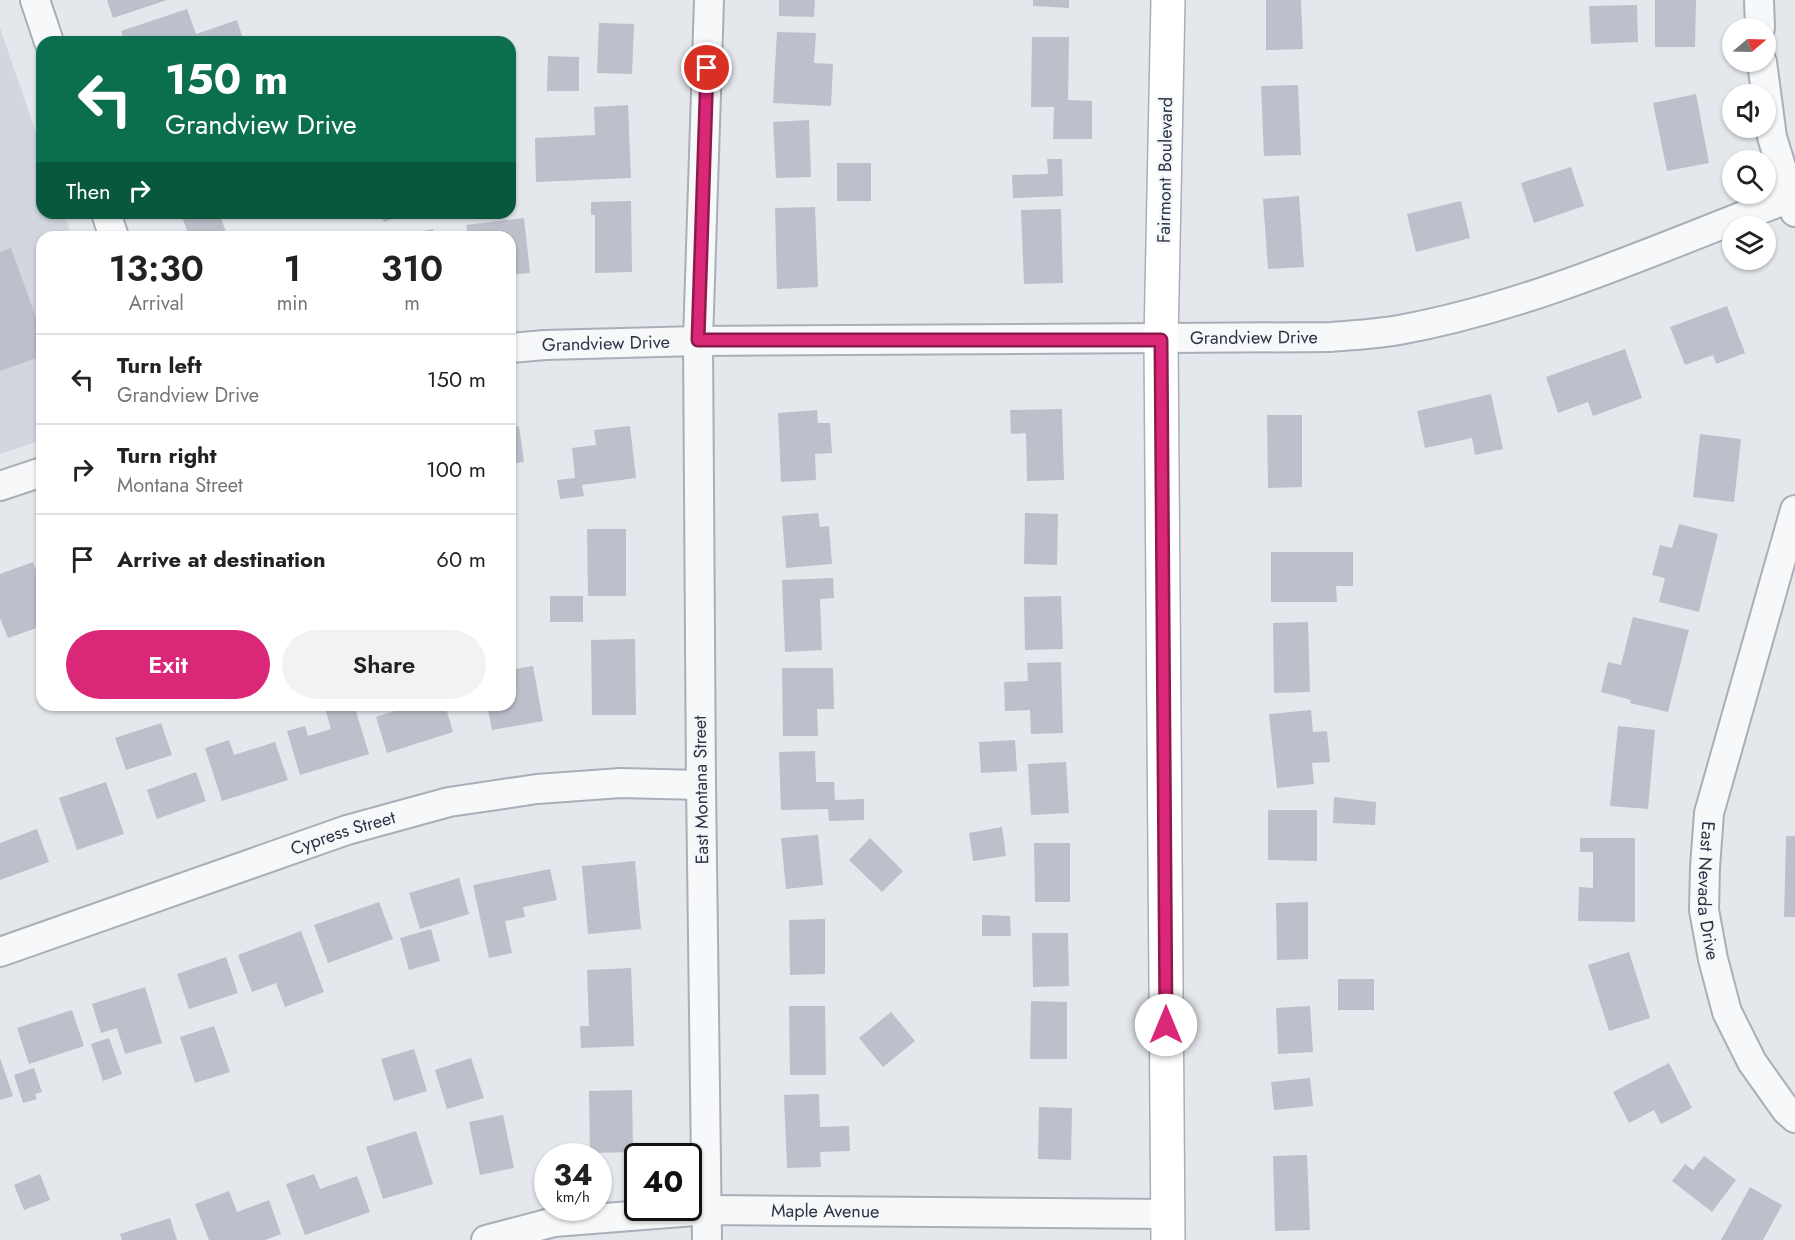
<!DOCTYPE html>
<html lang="en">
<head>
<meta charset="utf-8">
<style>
	:root { --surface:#fff; --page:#f2f2f2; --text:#222; --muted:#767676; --line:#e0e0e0; --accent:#db2777 }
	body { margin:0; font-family:Jost,sans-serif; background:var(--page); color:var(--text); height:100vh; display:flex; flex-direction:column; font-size:22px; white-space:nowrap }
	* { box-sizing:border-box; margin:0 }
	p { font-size:20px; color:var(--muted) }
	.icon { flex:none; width:33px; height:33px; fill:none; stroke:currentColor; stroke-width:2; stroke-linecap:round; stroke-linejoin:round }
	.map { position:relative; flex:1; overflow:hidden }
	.details { position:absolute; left:36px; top:231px; width:480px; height:480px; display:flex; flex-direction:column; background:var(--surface); border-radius:18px; box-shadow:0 2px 4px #0004 }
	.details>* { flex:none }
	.guide { position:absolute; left:36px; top:36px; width:480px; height:183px; border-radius:18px; box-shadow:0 2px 4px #0004; background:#0b6e4f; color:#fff; overflow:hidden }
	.needle { width:39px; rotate:71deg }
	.buttons { position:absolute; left:1722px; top:18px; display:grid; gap:12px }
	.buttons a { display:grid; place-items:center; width:54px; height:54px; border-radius:50%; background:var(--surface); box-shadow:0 2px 4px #0004; font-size:30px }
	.speed { position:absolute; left:534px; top:1143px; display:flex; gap:12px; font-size:30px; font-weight:700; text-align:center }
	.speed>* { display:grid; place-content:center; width:78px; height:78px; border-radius:50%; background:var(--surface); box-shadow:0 2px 4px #0004; line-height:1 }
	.speed small { font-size:15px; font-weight:400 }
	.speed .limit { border:3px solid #111; border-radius:9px; background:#fff; color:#111 }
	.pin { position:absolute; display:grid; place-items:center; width:51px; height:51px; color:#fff; margin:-26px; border:3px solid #fff; border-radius:50%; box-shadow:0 2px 6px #0007 }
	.me { position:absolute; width:66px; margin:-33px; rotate:0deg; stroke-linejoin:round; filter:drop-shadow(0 0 4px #0008) }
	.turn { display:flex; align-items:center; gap:21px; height:126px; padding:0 30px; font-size:27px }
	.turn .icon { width:78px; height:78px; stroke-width:2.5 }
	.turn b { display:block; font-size:42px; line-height:51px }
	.then { display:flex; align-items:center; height:57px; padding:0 30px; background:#0003; gap:12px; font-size:22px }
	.eta { display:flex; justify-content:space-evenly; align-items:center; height:102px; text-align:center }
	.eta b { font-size:36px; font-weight:600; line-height:42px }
	.action { display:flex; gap:12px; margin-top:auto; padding:12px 30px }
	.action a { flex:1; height:69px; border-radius:36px; background:var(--accent); color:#fff; font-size:24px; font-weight:600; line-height:69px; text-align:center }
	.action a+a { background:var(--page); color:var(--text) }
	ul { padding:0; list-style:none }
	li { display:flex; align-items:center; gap:18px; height:90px; padding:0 30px; border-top:2px solid var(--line) }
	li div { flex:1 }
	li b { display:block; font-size:22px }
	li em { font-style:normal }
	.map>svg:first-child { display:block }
	.built { fill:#d2d6de }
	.building { fill:#bbc0ca }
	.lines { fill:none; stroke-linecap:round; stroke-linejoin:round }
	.street-casing { stroke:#a9aeb7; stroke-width:32 }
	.secondary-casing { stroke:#a9aeb7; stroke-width:36 }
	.street { stroke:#f7f8fa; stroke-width:28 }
	.secondary { stroke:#fff; stroke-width:33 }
	.route-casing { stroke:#8e194d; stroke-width:15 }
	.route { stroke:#db2777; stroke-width:10 }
	.labels { text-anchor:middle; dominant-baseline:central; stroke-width:5; stroke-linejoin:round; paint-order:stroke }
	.street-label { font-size:18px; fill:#2b3445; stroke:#f4f6f9 }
</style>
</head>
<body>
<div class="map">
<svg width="1795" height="1240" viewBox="0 0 1795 1240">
	<rect width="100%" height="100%" fill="#e4e7ec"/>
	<path class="built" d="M 0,28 L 42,150 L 42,213 L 64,213 L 72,237 L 42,237 L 42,440 L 0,454 Z"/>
	<path class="building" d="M 107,0 L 167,0 L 113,18 Z
		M 779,0 L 815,0 L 814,17 L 779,16 Z
		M 1033,0 L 1069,0 L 1069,8 L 1033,6 Z
		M 1266,0 L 1301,0 L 1303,49 L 1266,50 Z
		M 1655,0 L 1696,0 L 1695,47 L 1655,47 Z
		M 1637,5 L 1638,42 L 1591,44 L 1589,6 Z
		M 187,9 L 196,34 L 237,20 L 244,42 L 125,42 L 121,31 Z
		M 599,23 L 634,24 L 632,74 L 597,73 Z
		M 777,32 L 816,33 L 814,63 L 833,64 L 831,106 L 773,103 Z
		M 1032,37 L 1069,37 L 1068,100 L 1092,101 L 1092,139 L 1053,139 L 1054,107 L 1031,107 Z
		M 548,56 L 579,57 L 579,91 L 547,91 Z
		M 1298,85 L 1301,155 L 1264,156 L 1261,86 Z
		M 1696,94 L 1709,163 L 1667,171 L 1653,103 Z
		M 628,105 L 631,178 L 536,182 L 535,138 L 595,135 L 594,107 Z
		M 809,120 L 811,177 L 776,178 L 773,122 Z
		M 1047,159 L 1062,159 L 1063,196 L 1013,198 L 1012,175 L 1048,174 Z
		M 837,163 L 871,163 L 871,201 L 837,201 Z
		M 1571,167 L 1584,206 L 1534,223 L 1521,183 Z
		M 1299,196 L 1304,267 L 1268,269 L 1263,199 Z
		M 631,201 L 632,272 L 595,273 L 595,215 L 591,215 L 591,202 Z
		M 1461,201 L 1470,238 L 1416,252 L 1407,214 Z
		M 815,207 L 818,287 L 777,289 L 775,208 Z
		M 1061,209 L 1063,283 L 1024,284 L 1021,210 Z
		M 181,213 L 219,213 L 228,237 L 189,237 Z
		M 381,213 L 397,213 L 399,216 L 384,222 Z
		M 524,218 L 530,273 L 510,275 L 510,237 L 468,237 L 466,225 Z
		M 433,229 L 435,237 L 412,237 L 411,233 Z
		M 11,248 L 42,334 L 42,356 L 0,371 L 0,252 Z
		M 1727,306 L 1745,353 L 1716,364 L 1713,355 L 1685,365 L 1670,327 Z
		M 1625,349 L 1642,398 L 1593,416 L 1588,402 L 1558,413 L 1546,377 Z
		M 1491,394 L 1503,449 L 1475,455 L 1472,438 L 1425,448 L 1417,411 Z
		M 1062,409 L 1064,480 L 1027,481 L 1026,433 L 1011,434 L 1010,410 Z
		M 817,410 L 818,423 L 830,423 L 832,453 L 815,454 L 816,480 L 781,482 L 778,413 Z
		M 1267,415 L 1302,415 L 1302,487 L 1268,488 Z
		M 519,426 L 524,462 L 510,464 L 510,427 Z
		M 630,426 L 636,478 L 582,485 L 584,496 L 560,499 L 557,480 L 575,478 L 572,448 L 596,445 L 594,430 Z
		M 1700,434 L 1741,439 L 1734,502 L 1693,497 Z
		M 818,513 L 820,527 L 829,526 L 832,564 L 786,568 L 782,516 Z
		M 1025,513 L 1058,514 L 1057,565 L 1024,564 Z
		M 1679,524 L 1718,534 L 1699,612 L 1659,602 L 1665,578 L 1652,575 L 1660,545 L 1672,548 Z
		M 587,529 L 626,529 L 626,596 L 588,596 Z
		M 1271,552 L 1353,552 L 1353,586 L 1336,586 L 1337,602 L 1271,602 Z
		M 33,562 L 42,587 L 42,626 L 8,638 L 0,618 L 0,574 Z
		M 833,578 L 834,598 L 820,599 L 822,650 L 785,652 L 782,580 Z
		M 550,596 L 583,596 L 583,622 L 550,622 Z
		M 1061,596 L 1063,649 L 1025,650 L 1024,597 Z
		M 1633,617 L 1689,630 L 1668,712 L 1630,703 L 1631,700 L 1601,692 L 1608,662 L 1621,665 Z
		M 1308,622 L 1310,692 L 1274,693 L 1273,623 Z
		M 635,639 L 636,715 L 592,715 L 591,640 Z
		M 1061,662 L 1063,733 L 1031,734 L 1030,710 L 1005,711 L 1004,682 L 1028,681 L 1027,663 Z
		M 533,666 L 543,721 L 492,730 L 487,705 L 510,705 L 510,670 Z
		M 782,668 L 833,668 L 834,709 L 817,709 L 818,736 L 783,736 Z
		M 324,705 L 354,705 L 369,754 L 300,775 L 287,731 L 305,726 L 308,736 L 331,729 Z
		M 413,705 L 445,705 L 453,732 L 387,753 L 376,717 Z
		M 1311,710 L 1313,732 L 1327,731 L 1330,762 L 1312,763 L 1314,784 L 1277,788 L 1269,714 Z
		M 161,723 L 172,755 L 126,770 L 115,738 Z
		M 1618,726 L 1655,730 L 1648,809 L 1610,806 Z
		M 229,740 L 234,755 L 275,742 L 288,780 L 222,801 L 205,748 Z
		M 1015,740 L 1017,771 L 981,773 L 979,742 Z
		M 815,751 L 816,782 L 834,782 L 835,800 L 864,799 L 864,820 L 829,821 L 828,809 L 781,810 L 779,752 Z
		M 1066,762 L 1069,813 L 1031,815 L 1028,764 Z
		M 196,772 L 206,801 L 157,819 L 147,790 Z
		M 106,782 L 124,834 L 77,850 L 59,798 Z
		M 1334,797 L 1376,802 L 1375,825 L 1333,823 Z
		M 1268,810 L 1317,810 L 1317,861 L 1268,860 Z
		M 1002,827 L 1006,856 L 973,861 L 969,833 Z
		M 37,829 L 49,862 L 0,880 L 0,843 Z
		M 818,835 L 823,885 L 786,889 L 781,838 Z
		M 1786,836 L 1795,836 L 1795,917 L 1784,917 Z
		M 870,838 L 903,871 L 882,892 L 849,860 Z
		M 1580,838 L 1635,838 L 1635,922 L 1578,921 L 1579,887 L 1593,888 L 1593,852 L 1580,852 Z
		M 1034,843 L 1070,843 L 1070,902 L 1035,902 Z
		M 635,861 L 641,929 L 588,934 L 582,866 Z
		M 550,869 L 557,900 L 523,907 L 525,917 L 505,921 L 512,953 L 489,958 L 473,885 Z
		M 459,878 L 469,914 L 420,929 L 409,893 Z
		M 379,902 L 393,939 L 328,963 L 314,925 Z
		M 1308,902 L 1308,959 L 1277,960 L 1276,903 Z
		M 982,915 L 1010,916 L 1011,936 L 982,936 Z
		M 825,919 L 825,974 L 790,975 L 789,920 Z
		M 431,929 L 440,961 L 409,970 L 400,938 Z
		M 301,931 L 324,992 L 285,1007 L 276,983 L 252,992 L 238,955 Z
		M 1032,933 L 1068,933 L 1069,986 L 1033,987 Z
		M 1629,952 L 1650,1018 L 1609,1031 L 1588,965 Z
		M 226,957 L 238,993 L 189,1009 L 177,974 Z
		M 631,968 L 634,1046 L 581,1048 L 580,1026 L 589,1026 L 587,970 Z
		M 1338,979 L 1374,979 L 1374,1010 L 1338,1010 Z
		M 145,987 L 162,1043 L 125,1054 L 117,1028 L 101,1033 L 92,1004 Z
		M 1031,1001 L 1067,1002 L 1067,1059 L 1030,1059 Z
		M 789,1006 L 825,1006 L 826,1075 L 790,1075 Z
		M 1310,1006 L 1313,1052 L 1278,1054 L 1276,1008 Z
		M 72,1010 L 84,1046 L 29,1064 L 17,1028 Z
		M 891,1012 L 915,1041 L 883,1067 L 859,1038 Z
		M 214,1026 L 230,1072 L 195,1083 L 180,1037 Z
		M 109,1038 L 122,1074 L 103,1081 L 91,1044 Z
		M 414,1049 L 427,1091 L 394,1101 L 381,1059 Z
		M 0,1058 L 13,1096 L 0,1100 Z
		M 471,1058 L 484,1098 L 447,1109 L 435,1070 Z
		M 1669,1063 L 1692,1108 L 1661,1124 L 1654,1110 L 1629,1123 L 1613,1092 Z
		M 34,1068 L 42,1092 L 35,1094 L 37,1099 L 23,1103 L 14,1075 Z
		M 1310,1078 L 1313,1106 L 1274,1110 L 1271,1082 Z
		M 632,1090 L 633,1152 L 590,1153 L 589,1091 Z
		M 819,1094 L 820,1127 L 849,1126 L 850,1151 L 820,1152 L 821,1167 L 787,1168 L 784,1095 Z
		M 1039,1107 L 1072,1108 L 1071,1160 L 1038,1159 Z
		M 503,1115 L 514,1168 L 480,1175 L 469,1122 Z
		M 416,1131 L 433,1184 L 383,1199 L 366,1147 Z
		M 1307,1155 L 1310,1230 L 1275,1231 L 1273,1156 Z
		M 1704,1156 L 1736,1180 L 1712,1212 L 1672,1181 L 1685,1164 L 1693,1170 Z
		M 40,1174 L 50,1200 L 24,1210 L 14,1185 Z
		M 314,1174 L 320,1189 L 357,1176 L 370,1212 L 305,1235 L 286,1184 Z
		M 1750,1187 L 1782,1205 L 1763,1240 L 1721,1240 Z
		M 229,1191 L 237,1212 L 269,1200 L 281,1234 L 265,1240 L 209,1240 L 195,1204 Z
		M 170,1218 L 177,1240 L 122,1240 L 120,1234 Z"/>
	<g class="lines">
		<g class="street-casing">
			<g id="street">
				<path d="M 35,0 L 49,42"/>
				<path d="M 1759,0 L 1760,28"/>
				<path d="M 1762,62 L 1772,137 L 1795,212"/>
				<path d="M 106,213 L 114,237"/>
				<path id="s1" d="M 510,348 L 545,345 L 698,341 L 1331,337 C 1354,335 1377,334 1399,330 C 1536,305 1665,245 1795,196"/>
				<path d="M 0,486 L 42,472"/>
				<path id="s2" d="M 1795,510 L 1709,813 L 1705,867 L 1704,910 L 1713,959 L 1727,1012 L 1752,1062 L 1786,1110 L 1795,1118"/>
				<path id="s3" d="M 0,952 L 347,830 L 449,802 L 537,789 L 621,783 L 701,785"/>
				<path id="s4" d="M 486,1240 L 554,1222 L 707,1210 L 1168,1214"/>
				<path d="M 707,1240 L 701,785 L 698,341 L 709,0"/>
			</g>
		</g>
		<g class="secondary-casing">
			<path id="secondary" d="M 1168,0 L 1161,340 L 1168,1240"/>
		</g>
		<use href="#street" class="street"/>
		<use href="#secondary" class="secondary"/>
	</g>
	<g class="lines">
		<g class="route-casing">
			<path id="route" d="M 707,68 L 698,340 L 1161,340 L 1166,1025"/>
		</g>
		<use href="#route" class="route"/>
	</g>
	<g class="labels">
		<g class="street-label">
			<text transform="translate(1165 170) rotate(-89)">Fairmont Boulevard</text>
			<text stroke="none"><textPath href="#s1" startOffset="744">Grandview Drive</textPath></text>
			<text stroke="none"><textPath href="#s1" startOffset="96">Grandview Drive</textPath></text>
			<text transform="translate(701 790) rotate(-91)">East Montana Street</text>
			<text stroke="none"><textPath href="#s3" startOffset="363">Cypress Street</textPath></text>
			<text stroke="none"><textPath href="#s2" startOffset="393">East Nevada Drive</textPath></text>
			<text stroke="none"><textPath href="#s4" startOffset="342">Maple Avenue</textPath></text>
		</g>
	</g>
</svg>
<div class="buttons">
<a><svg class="needle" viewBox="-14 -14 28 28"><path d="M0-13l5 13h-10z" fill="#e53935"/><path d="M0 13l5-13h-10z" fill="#767676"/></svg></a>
<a><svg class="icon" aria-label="sound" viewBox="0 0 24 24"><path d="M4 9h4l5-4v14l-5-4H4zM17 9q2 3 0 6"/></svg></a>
<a><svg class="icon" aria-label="search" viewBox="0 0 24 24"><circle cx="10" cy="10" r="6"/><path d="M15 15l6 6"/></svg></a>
<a><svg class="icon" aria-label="layers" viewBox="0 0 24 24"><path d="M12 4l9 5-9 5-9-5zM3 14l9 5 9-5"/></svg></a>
</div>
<div class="speed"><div>34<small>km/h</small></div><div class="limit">40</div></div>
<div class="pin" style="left:707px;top:68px;background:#d93025"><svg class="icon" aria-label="arrive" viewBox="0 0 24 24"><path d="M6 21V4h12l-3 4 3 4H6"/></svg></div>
<svg class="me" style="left:1166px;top:1025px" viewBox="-20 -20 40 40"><circle r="19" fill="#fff"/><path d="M0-13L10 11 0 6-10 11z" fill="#db2777"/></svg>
<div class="guide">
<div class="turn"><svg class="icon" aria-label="left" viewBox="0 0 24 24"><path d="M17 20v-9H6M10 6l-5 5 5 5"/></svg><div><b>150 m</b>Grandview Drive</div></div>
<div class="then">Then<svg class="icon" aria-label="right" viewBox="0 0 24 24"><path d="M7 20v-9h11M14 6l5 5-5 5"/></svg></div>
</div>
<section class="details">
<div class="eta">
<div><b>13:30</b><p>Arrival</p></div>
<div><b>1</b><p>min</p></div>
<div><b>310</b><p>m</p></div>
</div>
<ul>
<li><svg class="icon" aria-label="left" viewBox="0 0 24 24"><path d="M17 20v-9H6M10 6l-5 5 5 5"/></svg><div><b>Turn left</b><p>Grandview Drive</p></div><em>150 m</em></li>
<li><svg class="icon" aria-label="right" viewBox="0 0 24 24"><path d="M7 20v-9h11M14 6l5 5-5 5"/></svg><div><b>Turn right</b><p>Montana Street</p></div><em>100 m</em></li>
<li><svg class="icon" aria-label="arrive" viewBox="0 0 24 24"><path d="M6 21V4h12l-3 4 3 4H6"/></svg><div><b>Arrive at destination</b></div><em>60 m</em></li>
</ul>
<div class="action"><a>Exit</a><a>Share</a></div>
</section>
</div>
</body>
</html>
